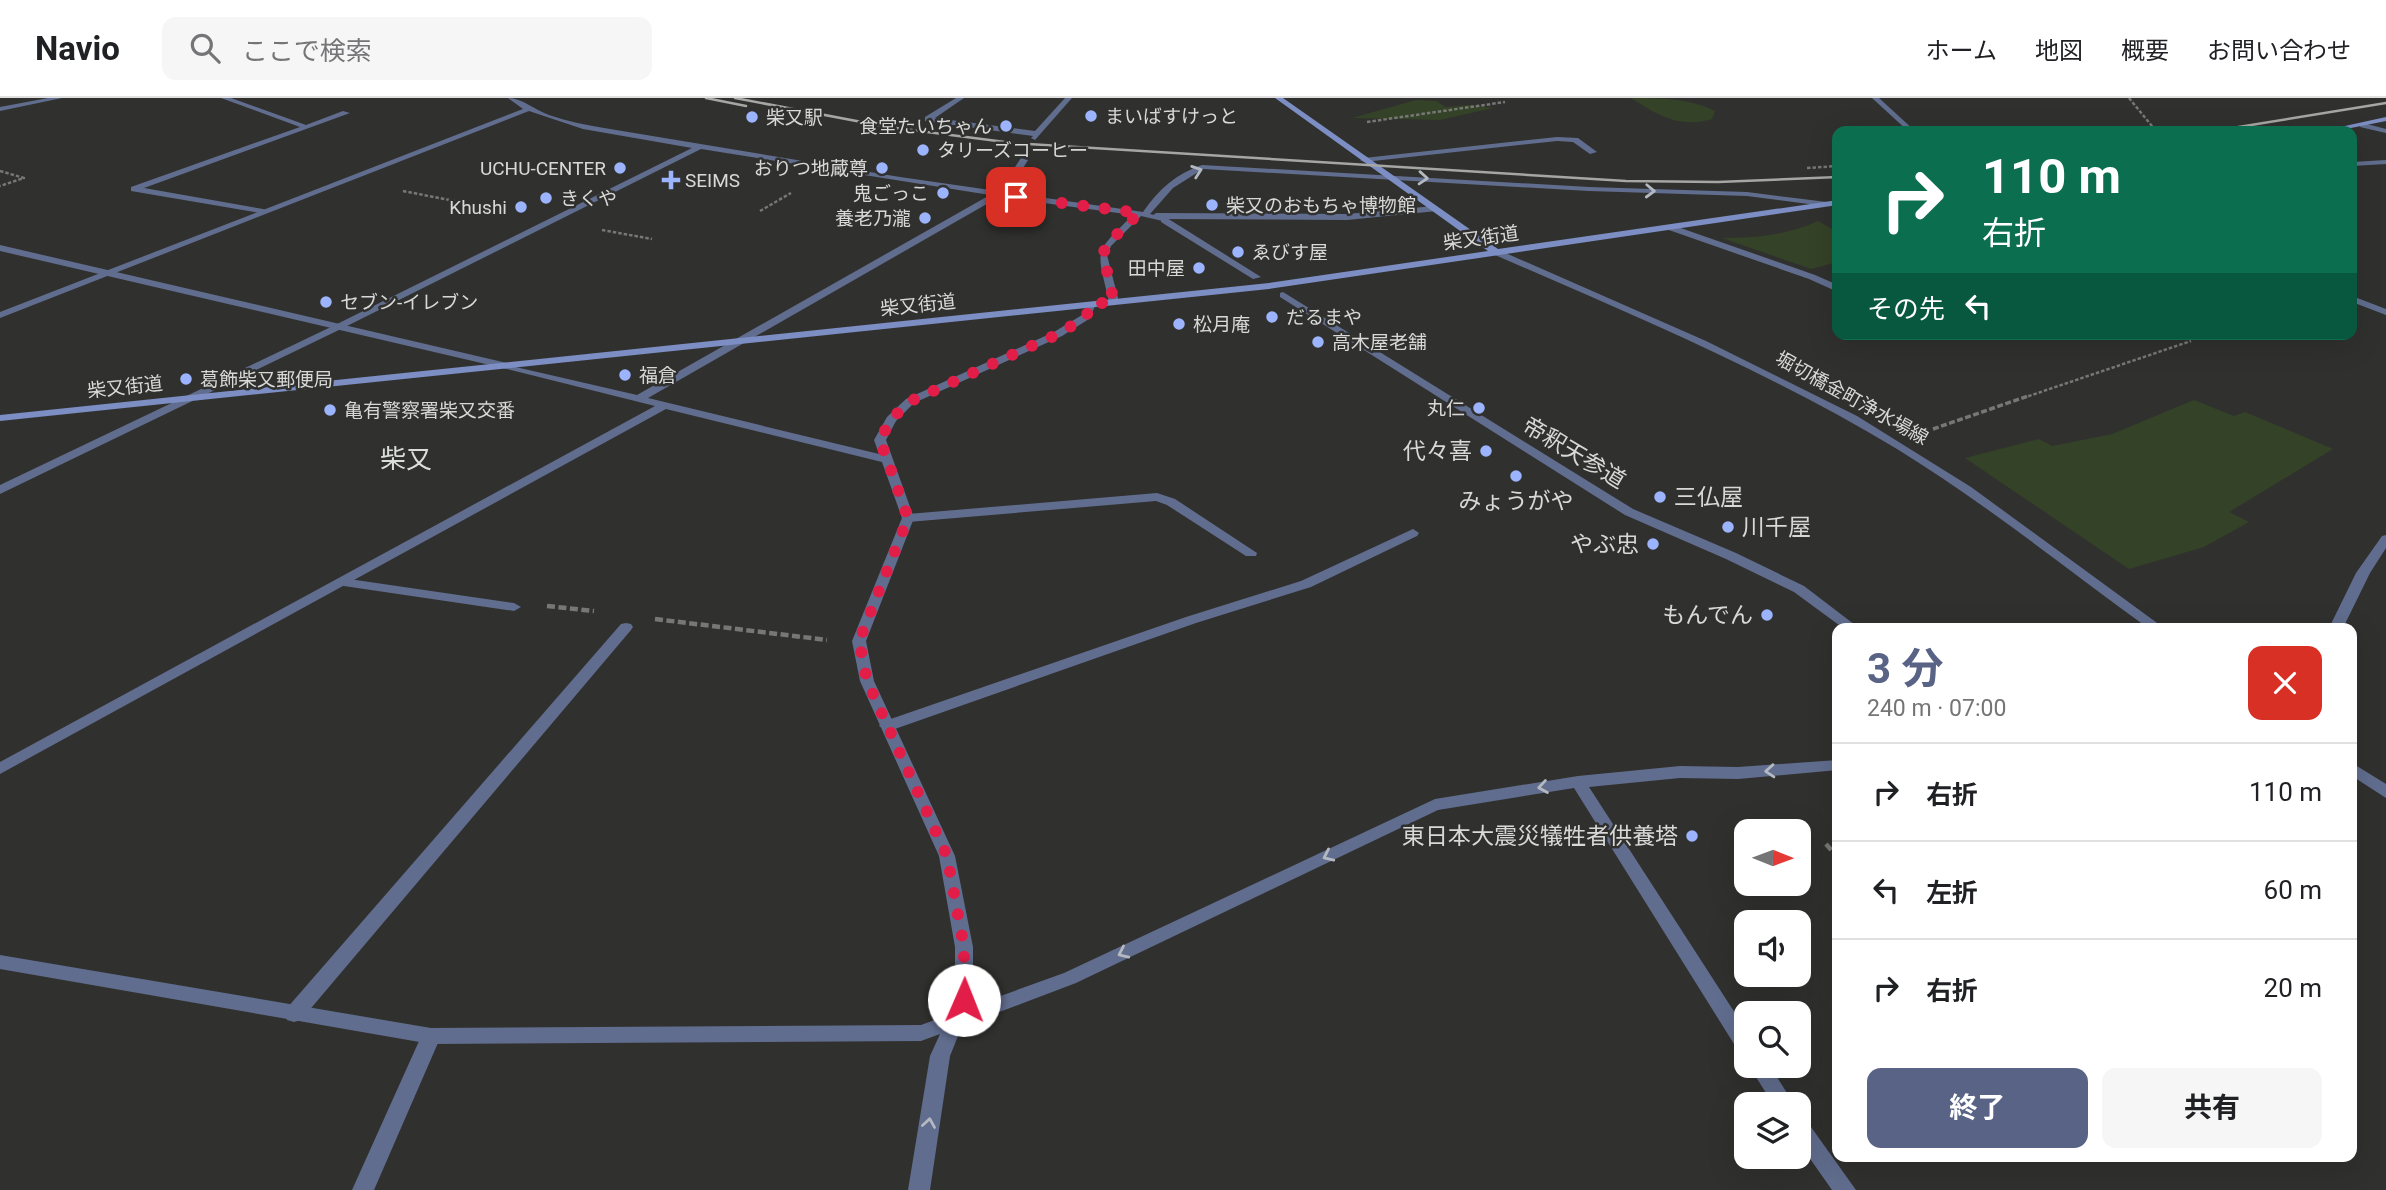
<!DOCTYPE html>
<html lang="ja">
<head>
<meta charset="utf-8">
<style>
	:root { --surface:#fff; --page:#f6f6f6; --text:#202124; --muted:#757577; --line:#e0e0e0; --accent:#586386 }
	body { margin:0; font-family:Roboto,"Noto Sans JP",sans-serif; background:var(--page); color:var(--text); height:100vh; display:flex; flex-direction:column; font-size:26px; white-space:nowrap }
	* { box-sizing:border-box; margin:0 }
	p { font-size:23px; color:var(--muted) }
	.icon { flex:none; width:38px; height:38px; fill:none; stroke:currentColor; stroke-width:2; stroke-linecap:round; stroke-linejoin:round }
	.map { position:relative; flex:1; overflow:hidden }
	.details { position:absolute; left:1832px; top:525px; width:525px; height:539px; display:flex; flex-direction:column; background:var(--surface); border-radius:14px; box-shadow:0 7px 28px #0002 }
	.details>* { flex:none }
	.top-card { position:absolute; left:1832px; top:28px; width:525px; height:214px; border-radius:14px; box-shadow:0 7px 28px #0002; background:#0b6e4f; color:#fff; overflow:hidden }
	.needle { width:46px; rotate:91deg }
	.controls { position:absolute; left:1734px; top:721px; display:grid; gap:14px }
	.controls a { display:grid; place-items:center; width:77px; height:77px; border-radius:14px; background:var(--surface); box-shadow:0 7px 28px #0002; font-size:35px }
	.pin { position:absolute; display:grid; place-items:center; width:60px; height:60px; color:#fff; margin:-30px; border-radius:14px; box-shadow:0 4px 10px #0006 }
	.me { position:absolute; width:77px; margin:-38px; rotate:1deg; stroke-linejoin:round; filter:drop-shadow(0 0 5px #0008) }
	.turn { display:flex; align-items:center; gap:24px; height:147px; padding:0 35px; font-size:32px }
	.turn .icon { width:91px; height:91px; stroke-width:2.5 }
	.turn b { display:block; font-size:49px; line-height:60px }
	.then { display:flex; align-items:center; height:66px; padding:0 35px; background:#0003; gap:14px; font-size:26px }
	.round { display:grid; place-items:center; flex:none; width:74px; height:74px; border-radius:14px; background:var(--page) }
	.summary { display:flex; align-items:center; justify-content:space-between; height:119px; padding:0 35px }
	h1 { font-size:42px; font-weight:700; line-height:52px; color:var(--accent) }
	.primary-button { display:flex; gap:14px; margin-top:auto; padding:14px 35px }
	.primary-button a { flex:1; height:80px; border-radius:14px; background:var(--accent); color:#fff; font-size:28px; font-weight:700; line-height:80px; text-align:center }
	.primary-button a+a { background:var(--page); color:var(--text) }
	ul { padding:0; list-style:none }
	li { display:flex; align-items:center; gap:21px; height:98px; padding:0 35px; border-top:2px solid var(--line) }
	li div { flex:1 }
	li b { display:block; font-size:26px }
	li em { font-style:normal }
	header { display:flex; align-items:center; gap:42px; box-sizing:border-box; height:98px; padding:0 35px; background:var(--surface); border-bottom:2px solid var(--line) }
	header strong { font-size:33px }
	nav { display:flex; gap:38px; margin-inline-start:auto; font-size:24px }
	.search { width:490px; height:63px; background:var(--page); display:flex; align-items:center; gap:18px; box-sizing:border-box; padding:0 24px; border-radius:14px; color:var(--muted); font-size:26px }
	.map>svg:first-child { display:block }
	.green { fill:#344227 }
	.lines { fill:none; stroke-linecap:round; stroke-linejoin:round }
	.path-far2 { stroke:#777875; stroke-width:2.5; stroke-dasharray:3.5 2; stroke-linecap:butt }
	.path-far1 { stroke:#777875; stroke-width:3.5; stroke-dasharray:6 2.5; stroke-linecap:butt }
	.path { stroke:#777875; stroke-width:4.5; stroke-dasharray:8 3.5; stroke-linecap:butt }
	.service { fill:#616d8e; fill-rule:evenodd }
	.pedestrian { fill:#616d8e; fill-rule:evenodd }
	.minor { fill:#616d8e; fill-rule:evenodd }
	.tertiary { fill:#616d8e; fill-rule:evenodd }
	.secondary { fill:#7c8ec3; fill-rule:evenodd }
	.rail { stroke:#a6a7a4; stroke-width:2.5 }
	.oneway { stroke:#b4b9c1 }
	.route { stroke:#e11d48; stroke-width:12; stroke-dasharray:0 21.6 }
	.poi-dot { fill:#9cb4fd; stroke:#30312e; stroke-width:2.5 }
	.labels { text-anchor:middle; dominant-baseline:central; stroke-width:5; stroke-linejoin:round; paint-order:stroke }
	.far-poi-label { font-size:19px; fill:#d8d9d7; stroke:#30312e; text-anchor:start }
	.far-street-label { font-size:19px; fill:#d8d9d7; stroke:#30312e }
	.poi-label { font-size:23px; fill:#d8d9d7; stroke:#30312e; text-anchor:end }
	.street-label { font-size:23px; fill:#d8d9d7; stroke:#30312e }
	.quarter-label { font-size:26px; fill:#dbddd9; stroke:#30312e }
</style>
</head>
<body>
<header>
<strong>Navio</strong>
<div class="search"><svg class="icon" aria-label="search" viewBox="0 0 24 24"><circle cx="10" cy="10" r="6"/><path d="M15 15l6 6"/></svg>ここで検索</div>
<nav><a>ホーム</a><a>地図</a><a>概要</a><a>お問い合わせ</a></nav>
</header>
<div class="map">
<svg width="2386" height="1092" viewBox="0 0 2386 1092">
	<rect width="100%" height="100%" fill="#30312e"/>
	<path class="green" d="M 1631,0 C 1661,0 1688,0 1715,13 L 1712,21 C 1680,31 1657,17 1631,0 Z
		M 1416,2 L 1437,3 L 1445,9 L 1469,7 L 1493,10 L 1440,22 L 1352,20 Z
		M 1818,123 L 1837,134 L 1837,164 L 1811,171 L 1722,140 C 1755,140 1788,137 1818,123 Z
		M 2194,302 L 2234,318 L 2245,314 L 2333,351 L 2229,414 L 2249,424 L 2204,449 L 2129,471 L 1965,360 L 2039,341 L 2052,348 L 2112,336 Z"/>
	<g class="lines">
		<path class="path-far2" d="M 2129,0 L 2156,33
			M 1367,24 L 1505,4
			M 1807,70 L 1838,68
			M 0,73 L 24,80 L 0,88
			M 403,93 L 501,112
			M 760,113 L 791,95
			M 602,132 L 652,141
			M 2023,300 L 2191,243"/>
		<path class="path-far1" d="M 1933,331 L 2028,298"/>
		<path class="path" d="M 547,508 L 594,513
			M 655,521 L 827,542
			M 1826,746 L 1838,760"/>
		<path class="service" d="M 48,0 L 62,0 L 0,13 L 0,9 Z
			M 221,0 L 231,0 L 306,27 L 343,13 L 350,15 L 144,90 L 263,111 L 266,112 L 266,116 L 131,93 L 131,89 L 300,29 Z
			M 956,0 L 964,0 L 935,20 L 1035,33 L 1065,0 L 1072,0 L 1035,42 L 1031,40 L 1033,38 L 925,23 L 925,19 Z
			M 2363,25 L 2386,31 L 2386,35 L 2360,29 Z
			M 1557,39 L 1578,40 L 1597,54 L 1590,56 L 1573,44 L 1557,43 L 1364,64 L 1360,62 L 1364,60 Z
			M 1021,60 L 1028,62 C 1020,74 1011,97 995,98 L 995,94 L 1001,90 Z
			M 2386,62 L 2386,66 L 2352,68 L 2352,64 Z
			M 1434,108 L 1437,109 L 1437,113 L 1347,122 L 1156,121 L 1152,118 L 1156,115 L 1347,116 Z
			M 1666,127 L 1672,127 L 1815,177 L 1838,187 L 1838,194 L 1809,181 L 1666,131 Z
			M 1157,395 L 1175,401 L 1257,455 L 1256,458 L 1246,458 L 1167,407 L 1156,403 L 908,424 L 902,420 L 908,416 Z
			M 1413,431 L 1419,435 L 1417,438 L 1311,489 L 1196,525 L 892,632 L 887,633 L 879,628 L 882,624 L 1186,519 L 1301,483 Z
			M 342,480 L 514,505 L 521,509 L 514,513 L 337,487 L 335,484 L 337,481 Z
			M 626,525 L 631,526 L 633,529 L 631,532 L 301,922 L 294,924 L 287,922 L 285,916 L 287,910 L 621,526 Z
			M 431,930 L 438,932 L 441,938 L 374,1092 L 352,1092 L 424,932 Z"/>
		<path class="pedestrian" d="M 1161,120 L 1167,120 L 1261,179 L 1253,181 L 1161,124 Z
			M 1283,194 L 1633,411 L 1736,455 L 1804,488 L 1859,530 L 1843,530 L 1794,494 L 1726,461 L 1625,417 L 1280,199 L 1280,195 Z"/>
		<path class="minor" d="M 508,0 C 522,0 535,12 549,17 C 567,23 585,27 604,30 L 900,79 L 1143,114 C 1158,92 1177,75 1202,67 L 1589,89 L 1747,94 L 1827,104 L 1827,108 L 1824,108 L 1747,98 L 1589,93 L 1203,71 L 1173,90 L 1150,116 L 1167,120 L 1167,124 L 1141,118 L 1111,148 L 1107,157 L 1119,204 L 1114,207 L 1109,204 C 1097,150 1092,157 1133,117 L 999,99 L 648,300 L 879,356 L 874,342 L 887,319 L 906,301 L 1054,234 L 1082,217 L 1088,204 L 1096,206 L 1089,221 L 1062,238 L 914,305 L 896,323 L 886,342 L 914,420 L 866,543 L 874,583 L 955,758 L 973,849 L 973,902 L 970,909 L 1064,875 L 1435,701 L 1578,678 L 1680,668 L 1738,669 L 1838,662 L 1838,672 L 1738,681 L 1680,680 L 1589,689 L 1746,932 L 1746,956 L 1739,954 L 1574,690 L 1438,712 L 1076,885 L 962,928 L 950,958 L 930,1092 L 908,1092 L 930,958 L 940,936 L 921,943 L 431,946 L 0,871 L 0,857 L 431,930 L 921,927 L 948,917 L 955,902 L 955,849 L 939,758 L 860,583 L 852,543 L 902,420 L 882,364 L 666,311 L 0,676 L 0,664 L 655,308 L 503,270 L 503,266 L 637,297 L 990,97 L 701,51 L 341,231 L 0,396 L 0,387 L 335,227 L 692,50 L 583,31 L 529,13 L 0,220 L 0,214 L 523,11 Z
			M 1872,0 L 1879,0 L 1915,33 L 1908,33 Z
			M 2352,198 L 2386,211 L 2386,217 L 2352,204 Z
			M 2386,437 L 2386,450 L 2370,475 L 2343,530 L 2329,530 L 2356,475 L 2382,438 Z
			M 1749,968 L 1770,968 L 1794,1006 L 1773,1006 Z
			M 1799,1020 L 1806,1022 L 1856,1092 L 1832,1092 L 1799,1045 Z"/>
		<path class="tertiary" d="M 0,147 L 507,265 L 512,268 L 507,271 L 0,153 Z
			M 1495,153 L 1501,153 L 1706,243 L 1857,318 L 1971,389 L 2164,530 L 2148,530 C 2065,470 1985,405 1897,351 C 1769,274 1631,216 1495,157 Z
			M 2352,665 L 2386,686 L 2386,700 L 2352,678 Z"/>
		<path class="secondary" d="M 1275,0 L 1283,0 L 1498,151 L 1838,102 L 1838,107 L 1269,191 L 0,323 L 0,317 L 1269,185 L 1488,153 Z
			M 2386,19 L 2386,23 L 2336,33 L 2322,33 Z"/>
		<path class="rail" d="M 706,0 L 746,8
			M 735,0 L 888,29 L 1013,45 L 1626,83 L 1718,84 L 1838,79
			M 2214,33 L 2386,5"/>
	</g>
	<defs><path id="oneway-chevron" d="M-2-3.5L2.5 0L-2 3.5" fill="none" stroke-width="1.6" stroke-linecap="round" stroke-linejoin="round" transform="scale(1.75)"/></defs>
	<g class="oneway">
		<use href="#oneway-chevron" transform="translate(1197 73) rotate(-19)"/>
		<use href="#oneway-chevron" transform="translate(1423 80) rotate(4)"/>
		<use href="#oneway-chevron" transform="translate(1650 93) rotate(2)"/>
		<use href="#oneway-chevron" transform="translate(1770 673) rotate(176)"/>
		<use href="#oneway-chevron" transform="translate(1543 689) rotate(171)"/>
		<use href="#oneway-chevron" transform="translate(1328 758) rotate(155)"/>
		<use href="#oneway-chevron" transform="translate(1123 855) rotate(155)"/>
		<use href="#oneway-chevron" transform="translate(929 1025) rotate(-81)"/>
	</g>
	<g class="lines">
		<path class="route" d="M 964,902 L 964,849 L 947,758 L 867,583 L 859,543 L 908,420 L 880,342 L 891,321 L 911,303 L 1058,236 L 1086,219 L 1091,206 L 1114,204 L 1103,156 L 1107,146 L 1139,115 L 1016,99"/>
	</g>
	<g class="poi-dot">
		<circle cx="1091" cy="18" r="7"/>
		<circle cx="752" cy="19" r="7"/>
		<circle cx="1006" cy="28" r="7"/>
		<circle cx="923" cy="52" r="7"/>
		<circle cx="620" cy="70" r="7"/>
		<circle cx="882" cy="70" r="7"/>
		<path d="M667.5 71.5h7v7h7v7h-7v7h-7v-7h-7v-7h7z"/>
		<circle cx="943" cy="95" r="7"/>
		<circle cx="546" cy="100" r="7"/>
		<circle cx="1212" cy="107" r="7"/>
		<circle cx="521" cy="109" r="7"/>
		<circle cx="925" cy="120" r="7"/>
		<circle cx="1238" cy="154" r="7"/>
		<circle cx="1199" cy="170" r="7"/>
		<circle cx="326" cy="204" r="7"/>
		<circle cx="1272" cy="219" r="7"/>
		<circle cx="1179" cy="226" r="7"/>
		<circle cx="1318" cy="244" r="7"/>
		<circle cx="625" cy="277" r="7"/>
		<circle cx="186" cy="281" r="7"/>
		<circle cx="1479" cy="310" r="7"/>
		<circle cx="330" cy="312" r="7"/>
		<circle cx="1486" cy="353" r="7"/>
		<circle cx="1516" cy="378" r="7"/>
		<circle cx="1660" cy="399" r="7"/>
		<circle cx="1728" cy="429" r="7"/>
		<circle cx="1653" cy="446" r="7"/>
		<circle cx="1767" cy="517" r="7"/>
		<circle cx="1692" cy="738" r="7"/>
	</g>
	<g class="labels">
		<g class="far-poi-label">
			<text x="1105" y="18">まいばすけっと</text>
			<text x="766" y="19">柴又駅</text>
			<text x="992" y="28" text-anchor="end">食堂たいちゃん</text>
			<text x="937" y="52">タリーズコーヒー</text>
			<text x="606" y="70" text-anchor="end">UCHU-CENTER</text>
			<text x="868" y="70" text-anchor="end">おりつ地蔵尊</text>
			<text x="685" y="82">SEIMS</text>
			<text x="929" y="95" text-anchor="end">鬼ごっこ</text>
			<text x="560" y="100">きくや</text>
			<text x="1226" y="107">柴又のおもちゃ博物館</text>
			<text x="507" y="109" text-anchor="end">Khushi</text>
			<text x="911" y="120" text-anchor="end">養老乃瀧</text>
			<text x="1252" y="154">ゑびす屋</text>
			<text x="1185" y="170" text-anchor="end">田中屋</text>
			<text x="340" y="204">セブン-イレブン</text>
			<text x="1286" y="219">だるまや</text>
			<text x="1193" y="226">松月庵</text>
			<text x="1332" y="244">高木屋老舗</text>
			<text x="639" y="277">福倉</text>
			<text x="200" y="281">葛飾柴又郵便局</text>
			<text x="1465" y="310" text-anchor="end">丸仁</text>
			<text x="344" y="312">亀有警察署柴又交番</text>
		</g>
		<g class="far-street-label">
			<text transform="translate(1481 140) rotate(-8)">柴又街道</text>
			<text transform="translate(918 207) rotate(-6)">柴又街道</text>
			<text transform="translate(125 289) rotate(-6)">柴又街道</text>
			<text transform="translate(1852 300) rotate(29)">堀切橋金町浄水場線</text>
		</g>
		<g class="poi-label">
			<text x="1472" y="353">代々喜</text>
			<text x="1674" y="399" text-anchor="start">三仏屋</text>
			<text x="1516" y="403" text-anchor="middle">みょうがや</text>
			<text x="1742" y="429" text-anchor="start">川千屋</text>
			<text x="1639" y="446">やぶ忠</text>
			<text x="1753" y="517">もんでん</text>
			<text x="1678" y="738">東日本大震災犠牲者供養塔</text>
		</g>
		<g class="street-label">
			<text transform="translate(1574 355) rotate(31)">帝釈天参道</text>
		</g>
		<g class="quarter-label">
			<text x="406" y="361">柴又</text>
		</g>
	</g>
</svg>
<div class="controls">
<a><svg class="needle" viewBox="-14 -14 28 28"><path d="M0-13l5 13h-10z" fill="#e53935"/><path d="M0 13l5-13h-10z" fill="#757577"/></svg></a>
<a><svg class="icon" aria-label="sound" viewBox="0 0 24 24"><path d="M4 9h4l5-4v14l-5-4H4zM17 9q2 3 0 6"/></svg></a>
<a><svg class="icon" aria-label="search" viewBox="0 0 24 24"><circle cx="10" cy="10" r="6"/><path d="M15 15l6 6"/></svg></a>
<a><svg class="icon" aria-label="layers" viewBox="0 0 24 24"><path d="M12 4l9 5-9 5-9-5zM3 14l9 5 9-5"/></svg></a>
</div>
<div class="pin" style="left:1016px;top:99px;background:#d93025"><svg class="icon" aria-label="arrive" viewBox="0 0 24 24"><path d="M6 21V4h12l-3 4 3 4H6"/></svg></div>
<svg class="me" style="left:964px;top:902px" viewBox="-20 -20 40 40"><circle r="19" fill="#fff"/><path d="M0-13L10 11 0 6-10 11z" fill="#e11d48"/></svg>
<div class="top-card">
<div class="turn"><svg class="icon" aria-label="right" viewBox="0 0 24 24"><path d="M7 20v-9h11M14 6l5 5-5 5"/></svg><div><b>110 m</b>右折</div></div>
<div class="then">その先<svg class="icon" aria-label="left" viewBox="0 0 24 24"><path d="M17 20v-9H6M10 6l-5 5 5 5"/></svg></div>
</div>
<section class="details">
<div class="summary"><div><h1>3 分</h1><p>240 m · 07:00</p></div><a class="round" style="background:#d93025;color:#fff"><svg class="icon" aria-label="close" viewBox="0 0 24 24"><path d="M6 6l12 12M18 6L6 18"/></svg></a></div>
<ul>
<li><svg class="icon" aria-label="right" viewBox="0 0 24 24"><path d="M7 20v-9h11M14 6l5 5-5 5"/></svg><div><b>右折</b></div><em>110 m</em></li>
<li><svg class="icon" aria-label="left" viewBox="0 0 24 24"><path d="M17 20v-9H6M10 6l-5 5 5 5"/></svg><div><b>左折</b></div><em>60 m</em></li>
<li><svg class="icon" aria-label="right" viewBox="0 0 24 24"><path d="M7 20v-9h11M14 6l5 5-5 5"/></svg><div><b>右折</b></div><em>20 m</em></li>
</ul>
<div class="primary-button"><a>終了</a><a>共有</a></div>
</section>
</div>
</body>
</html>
